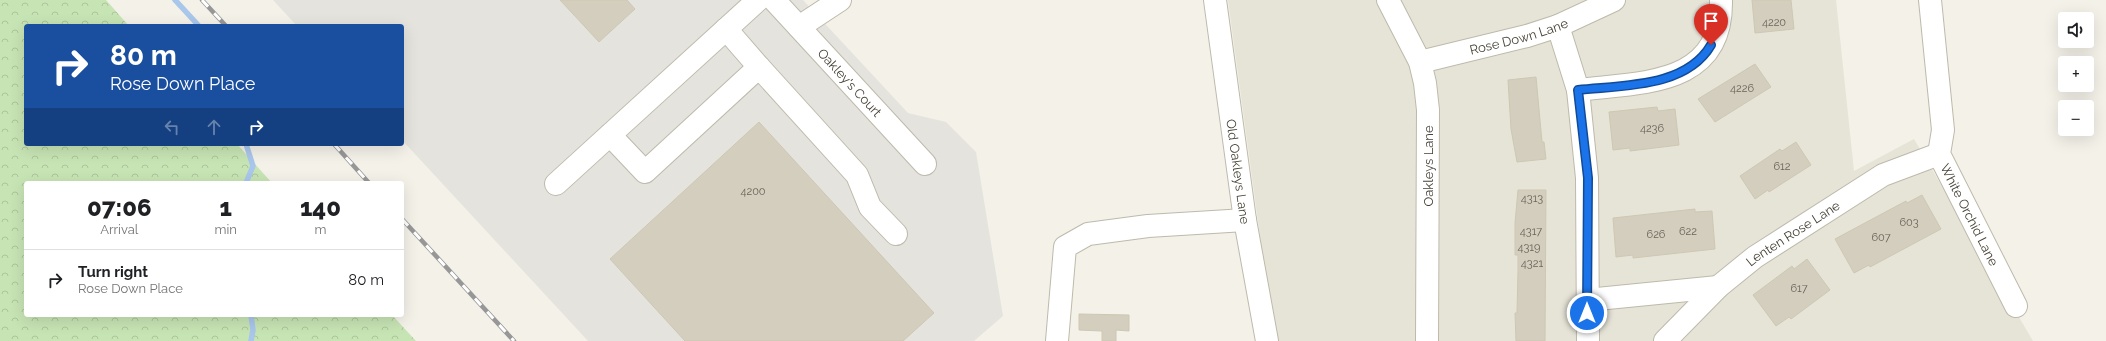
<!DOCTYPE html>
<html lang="en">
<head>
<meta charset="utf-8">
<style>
	:root { --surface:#fff; --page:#f6f6f6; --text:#202124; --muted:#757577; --line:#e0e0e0 }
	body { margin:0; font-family:Raleway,sans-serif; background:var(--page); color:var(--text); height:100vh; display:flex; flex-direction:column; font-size:15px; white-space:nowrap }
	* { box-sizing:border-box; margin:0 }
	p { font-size:13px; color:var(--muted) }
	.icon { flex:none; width:22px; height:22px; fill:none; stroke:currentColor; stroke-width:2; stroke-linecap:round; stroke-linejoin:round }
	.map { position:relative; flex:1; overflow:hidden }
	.sheet { position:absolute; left:24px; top:181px; width:380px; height:136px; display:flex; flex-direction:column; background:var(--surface); border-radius:4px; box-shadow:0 4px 16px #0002 }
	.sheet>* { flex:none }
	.hud { position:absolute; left:24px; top:24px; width:380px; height:122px; border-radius:4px; box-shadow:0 4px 16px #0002; background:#1a4fa0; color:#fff; overflow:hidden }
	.buttons { position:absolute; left:2058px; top:12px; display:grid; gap:8px }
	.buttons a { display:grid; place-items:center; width:36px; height:36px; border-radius:4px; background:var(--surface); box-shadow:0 4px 16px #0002; font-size:20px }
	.pin { position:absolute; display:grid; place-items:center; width:34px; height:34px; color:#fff; margin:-41px -17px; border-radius:50% 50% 50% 0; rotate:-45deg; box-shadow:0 0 4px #0007 }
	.pin .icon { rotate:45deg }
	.me { position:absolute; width:44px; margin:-22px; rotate:0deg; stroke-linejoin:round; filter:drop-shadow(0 0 3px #0008) }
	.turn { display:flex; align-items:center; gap:14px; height:84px; padding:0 20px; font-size:18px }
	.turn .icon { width:52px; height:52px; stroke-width:2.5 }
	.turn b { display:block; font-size:28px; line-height:34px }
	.lanes { display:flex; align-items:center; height:38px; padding:0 20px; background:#0003; justify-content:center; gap:20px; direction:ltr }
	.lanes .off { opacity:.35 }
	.eta { display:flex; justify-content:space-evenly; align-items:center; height:68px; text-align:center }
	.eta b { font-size:24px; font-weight:800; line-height:28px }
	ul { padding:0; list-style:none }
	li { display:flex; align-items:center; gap:12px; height:60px; padding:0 20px; border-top:1px solid var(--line) }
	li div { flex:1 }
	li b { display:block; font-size:15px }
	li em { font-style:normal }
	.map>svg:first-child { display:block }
	.residential { fill:#e6e4d7 }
	.industrial { fill:#e5e3dd }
	.forest { fill:url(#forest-crowns) }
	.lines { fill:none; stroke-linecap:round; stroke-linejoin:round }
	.stream { stroke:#a9c6eb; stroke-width:5.5 }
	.building { fill:#d4cebf; stroke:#cec7b2 }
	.minor-casing { stroke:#bebaab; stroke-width:24 }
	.minor { stroke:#fff; stroke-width:22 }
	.rail-casing { stroke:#979797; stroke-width:4.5 }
	.rail { stroke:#fff; stroke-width:3; stroke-dasharray:9; stroke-linecap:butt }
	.route-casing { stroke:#114b97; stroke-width:10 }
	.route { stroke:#1a73e8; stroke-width:7 }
	.labels { text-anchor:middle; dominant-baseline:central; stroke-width:3.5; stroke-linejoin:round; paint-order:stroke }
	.number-label { font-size:11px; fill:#6a6559 }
	.street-label { font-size:13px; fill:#464237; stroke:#fff }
</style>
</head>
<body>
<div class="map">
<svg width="2106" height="341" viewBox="0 0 2106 341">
	<defs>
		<pattern id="forest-crowns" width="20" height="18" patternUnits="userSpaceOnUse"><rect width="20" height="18" fill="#c7e4b4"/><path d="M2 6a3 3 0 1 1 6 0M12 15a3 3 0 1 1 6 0" fill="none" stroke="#acc59b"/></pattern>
	</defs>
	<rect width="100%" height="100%" fill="#f3f1e8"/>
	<path class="residential" d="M 1228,0 L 1836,0 L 1854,171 L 1914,139 L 2033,341 L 1276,341 L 1272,325 Z"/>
	<path class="industrial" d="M 273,0 L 803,0 L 908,113 L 946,122 L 976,152 L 1003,316 L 974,341 L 588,341 L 402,140 L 402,26 L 297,26 Z"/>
	<path class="forest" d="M 0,0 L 106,0 L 129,26 L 26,26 L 26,144 L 237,144 L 272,183 L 26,183 L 26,315 L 392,315 L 416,341 L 0,341 Z"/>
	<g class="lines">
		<path class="stream" d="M 175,0 L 199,26
			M 246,183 L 253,166 L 246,144
			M 251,315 L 253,330 L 251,341"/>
	</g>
	<path class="building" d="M 560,0 L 627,0 L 635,9 L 599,42 Z
		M 1752,0 L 1791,0 L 1794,29 L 1755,33 Z
		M 1755,64 L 1771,87 L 1715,122 L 1698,99 Z
		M 1536,77 L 1542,142 L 1544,142 L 1546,159 L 1517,162 L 1511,129 L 1508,80 Z
		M 1657,107 L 1658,111 L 1675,109 L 1679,145 L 1630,151 L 1630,148 L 1613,150 L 1609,112 Z
		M 759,122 L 934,313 L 903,341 L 685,341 L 610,259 Z
		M 1796,142 L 1811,165 L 1769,192 L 1768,190 L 1755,199 L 1740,176 L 1780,149 L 1782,151 Z
		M 1518,190 L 1546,190 L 1545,341 L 1516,341 L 1515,313 L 1517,313 L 1518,272 L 1518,255 L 1515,255 L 1515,223 Z
		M 1922,195 L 1941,229 L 1870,267 L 1869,265 L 1854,273 L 1835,239 L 1906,201 L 1907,203 Z
		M 1695,209 L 1695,212 L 1712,211 L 1715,249 L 1633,258 L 1633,255 L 1616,257 L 1613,218 Z
		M 1807,259 L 1830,290 L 1791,319 L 1789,317 L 1776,326 L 1753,295 L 1792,266 L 1794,269 Z
		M 1079,314 L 1129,315 L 1129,331 L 1116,330 L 1116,341 L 1102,341 L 1102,331 L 1079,330 Z"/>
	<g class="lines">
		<g class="minor-casing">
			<g id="minor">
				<path id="s1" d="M 774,0 L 925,164"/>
				<path id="s2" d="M 1215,0 L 1245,220 L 1267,341"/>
				<path d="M 1388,0 L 1420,62 L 1425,83 L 1428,110 L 1427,341"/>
				<path id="s3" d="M 1930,0 L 1943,130 L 1939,154 L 2016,306"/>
				<path d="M 1558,26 L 1578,90 L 1587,178 L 1588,341"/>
				<path d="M 799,27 L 840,0"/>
				<path d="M 726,29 L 759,67"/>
				<path id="s4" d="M 1420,62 L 1527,36 L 1558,26 L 1614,0"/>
				<path d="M 1578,90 C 1641,82 1723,87 1721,0"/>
				<path d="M 610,135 L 645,172 L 759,67 L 857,175 L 870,207 L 896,234"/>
				<path d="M 556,184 L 758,0"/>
				<path d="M 1587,300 L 1718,287"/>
				<path d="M 1057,341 L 1065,247 L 1088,234 L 1148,226 L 1245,220"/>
				<path id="s5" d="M 1665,341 L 1718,287 L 1755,257 L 1883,175 L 1939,154"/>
			</g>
		</g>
		<use href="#minor" class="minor"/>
		<g class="rail-casing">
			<path id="rail" d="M 202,0 L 226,26
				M 334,144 L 369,183
				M 402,219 L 514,341"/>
		</g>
		<use href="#rail" class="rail"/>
	</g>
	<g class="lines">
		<g class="route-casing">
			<path id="route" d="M 1587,313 L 1588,178 L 1578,90 C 1622,85 1686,88 1711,45"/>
		</g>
		<use href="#route" class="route"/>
	</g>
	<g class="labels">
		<g class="number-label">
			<text x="1774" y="22">4220</text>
			<text x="1742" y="88">4226</text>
			<text x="1652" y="128">4236</text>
			<text x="1782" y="166">612</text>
			<text x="753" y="191">4200</text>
			<text x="1532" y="198">4313</text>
			<text x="1909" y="222">603</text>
			<text x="1531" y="231">4317</text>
			<text x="1688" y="231">622</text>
			<text x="1656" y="234">626</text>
			<text x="1881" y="237">607</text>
			<text x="1529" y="247">4319</text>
			<text x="1532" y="263">4321</text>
			<text x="1799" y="288">617</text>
		</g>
		<g class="street-label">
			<text stroke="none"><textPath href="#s4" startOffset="102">Rose Down Lane</textPath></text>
			<text stroke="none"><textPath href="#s1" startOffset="112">Oakley's Court</textPath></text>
			<text transform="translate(1428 166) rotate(-90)">Oakleys Lane</text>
			<text stroke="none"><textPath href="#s2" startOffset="173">Old Oakleys Lane</textPath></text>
			<text stroke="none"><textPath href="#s3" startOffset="223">White Orchid Lane</textPath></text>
			<text stroke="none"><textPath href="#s5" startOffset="168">Lenten Rose Lane</textPath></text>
		</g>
	</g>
</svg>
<div class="buttons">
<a><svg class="icon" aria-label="sound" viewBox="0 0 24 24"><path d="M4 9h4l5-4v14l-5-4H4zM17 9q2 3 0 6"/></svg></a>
<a>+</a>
<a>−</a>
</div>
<div class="pin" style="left:1711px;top:45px;background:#d93025"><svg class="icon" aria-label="arrive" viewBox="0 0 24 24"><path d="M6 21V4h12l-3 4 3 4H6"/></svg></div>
<svg class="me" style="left:1587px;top:313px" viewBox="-20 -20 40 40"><circle r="17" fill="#1a73e8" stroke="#fff" stroke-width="3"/><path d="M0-11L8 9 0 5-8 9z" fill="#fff"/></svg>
<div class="hud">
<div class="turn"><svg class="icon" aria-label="right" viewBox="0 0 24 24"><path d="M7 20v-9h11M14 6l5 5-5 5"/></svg><div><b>80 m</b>Rose Down Place</div></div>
<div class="lanes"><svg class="icon off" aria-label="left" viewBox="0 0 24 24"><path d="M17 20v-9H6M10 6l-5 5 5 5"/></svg><svg class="icon off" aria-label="ahead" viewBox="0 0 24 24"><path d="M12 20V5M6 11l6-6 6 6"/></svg><svg class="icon" aria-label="right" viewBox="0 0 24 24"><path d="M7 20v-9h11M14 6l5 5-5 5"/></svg></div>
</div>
<section class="sheet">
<div class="eta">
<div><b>07:06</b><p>Arrival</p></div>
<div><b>1</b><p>min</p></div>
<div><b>140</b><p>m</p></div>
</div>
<ul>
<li><svg class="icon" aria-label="right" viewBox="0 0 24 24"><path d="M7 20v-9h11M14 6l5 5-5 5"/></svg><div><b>Turn right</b><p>Rose Down Place</p></div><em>80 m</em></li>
</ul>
</section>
</div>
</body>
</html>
